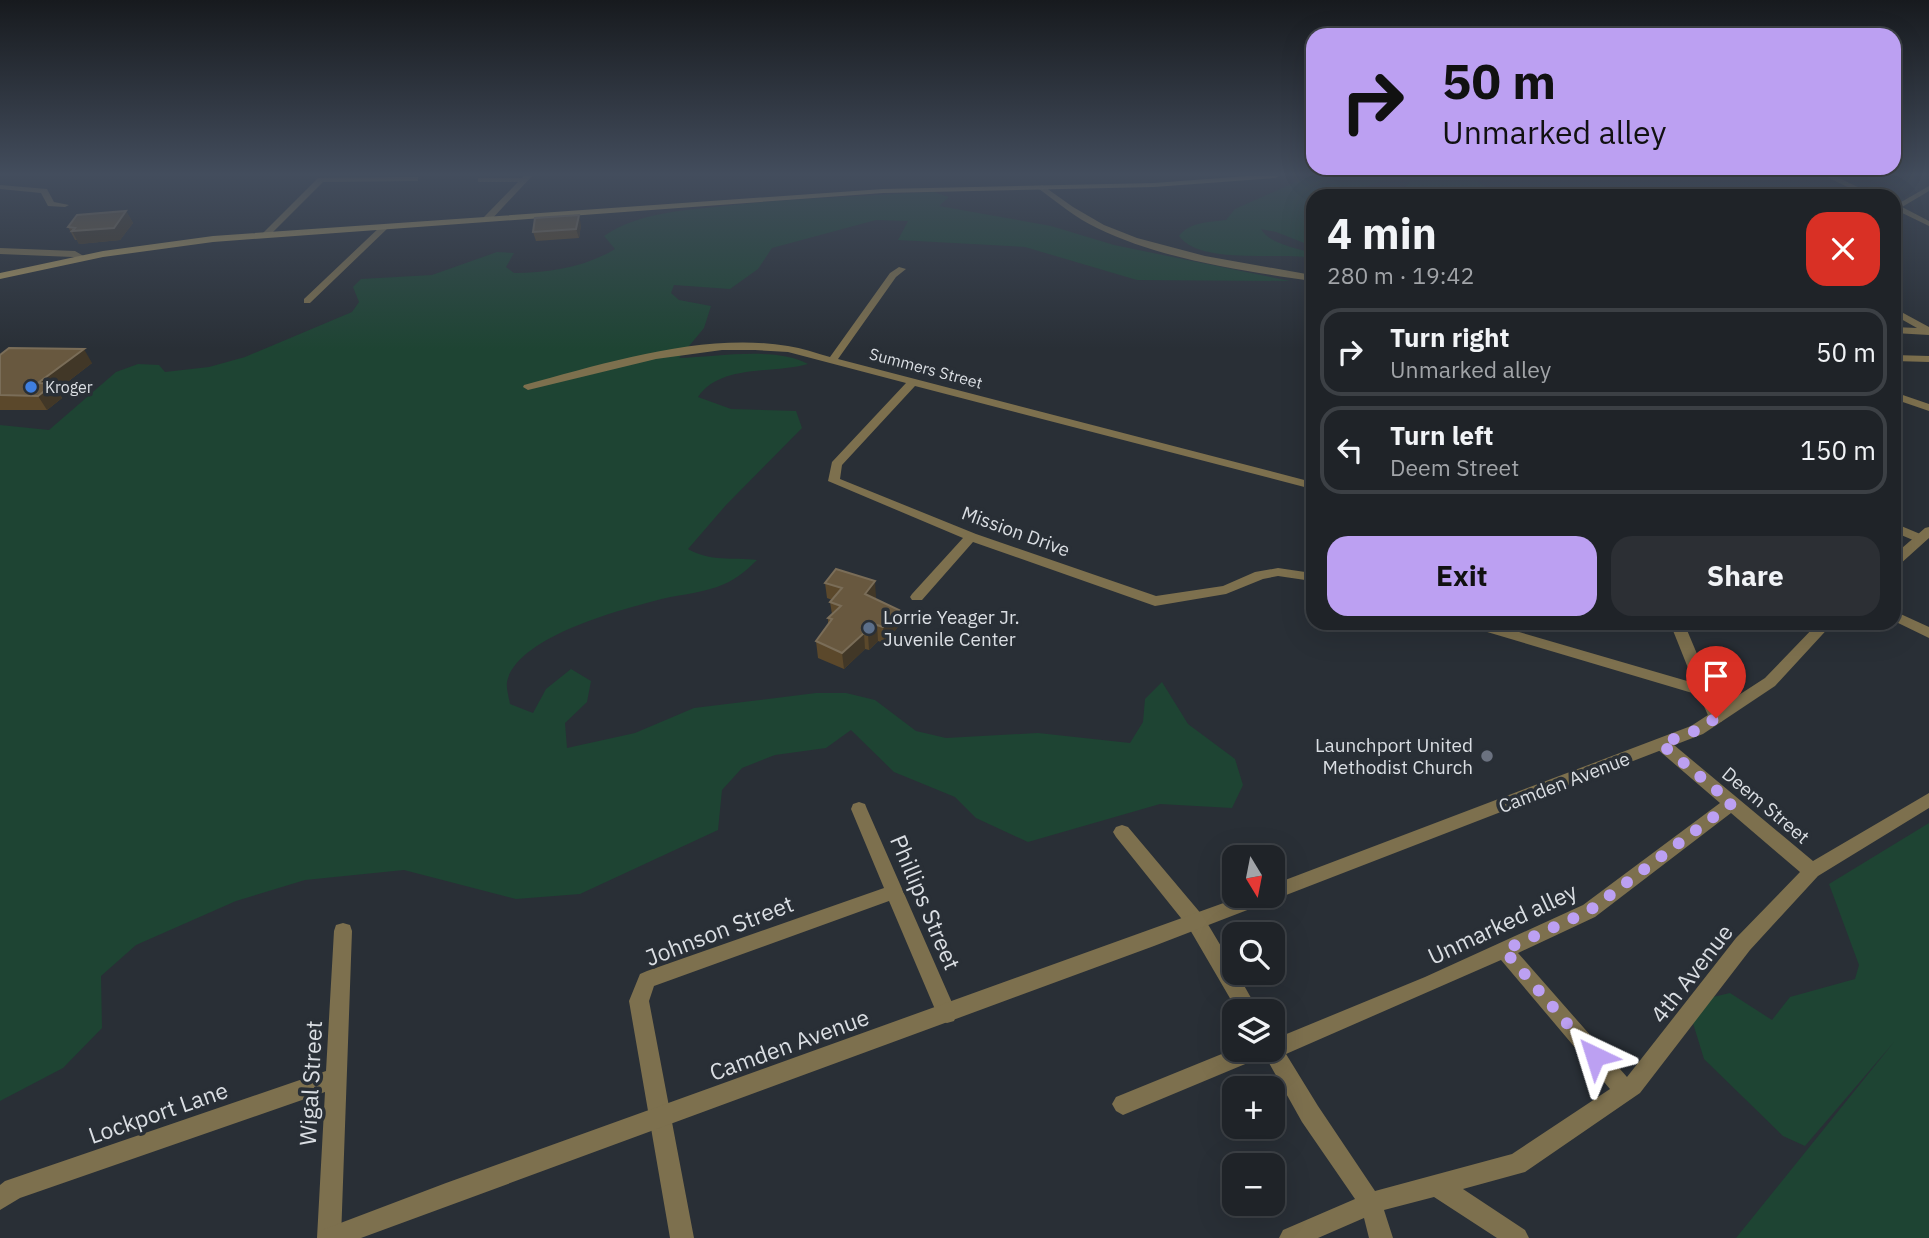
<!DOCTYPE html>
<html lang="en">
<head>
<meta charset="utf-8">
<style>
	:root { --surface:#1f2328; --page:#2c2f34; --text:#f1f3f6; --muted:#a1a4a8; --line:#3c4045; --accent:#bca0f2 }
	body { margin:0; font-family:"IBM Plex Sans",sans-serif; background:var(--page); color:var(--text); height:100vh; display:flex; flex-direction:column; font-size:26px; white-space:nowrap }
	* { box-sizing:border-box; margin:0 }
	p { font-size:23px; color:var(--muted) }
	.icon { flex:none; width:38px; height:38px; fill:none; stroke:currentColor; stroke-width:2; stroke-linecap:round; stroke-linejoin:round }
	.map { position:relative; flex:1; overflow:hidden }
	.drawer { position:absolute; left:1306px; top:189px; width:595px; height:441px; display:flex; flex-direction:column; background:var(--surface); border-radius:21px; box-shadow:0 7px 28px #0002,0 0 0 2px var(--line) }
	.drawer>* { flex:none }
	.guide { position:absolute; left:1306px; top:28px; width:595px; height:147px; border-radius:21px; box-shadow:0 7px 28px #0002,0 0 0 2px var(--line); background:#bca0f2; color:#111; overflow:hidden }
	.needle { width:46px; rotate:170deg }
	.fabs { position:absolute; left:1222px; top:845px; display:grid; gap:14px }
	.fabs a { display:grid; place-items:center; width:63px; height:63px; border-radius:14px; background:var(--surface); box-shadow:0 7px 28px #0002,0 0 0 2px var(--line); font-size:35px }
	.pin { position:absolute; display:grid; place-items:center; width:60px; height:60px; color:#fff; margin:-72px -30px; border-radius:50% 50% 50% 0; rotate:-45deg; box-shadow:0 0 7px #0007 }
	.pin .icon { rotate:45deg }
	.me { position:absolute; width:77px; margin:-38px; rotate:319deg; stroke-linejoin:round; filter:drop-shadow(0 0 5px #0008) }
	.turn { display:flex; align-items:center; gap:24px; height:147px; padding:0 21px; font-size:32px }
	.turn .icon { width:91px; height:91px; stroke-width:2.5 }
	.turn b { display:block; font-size:49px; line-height:60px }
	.round { display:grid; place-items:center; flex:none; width:74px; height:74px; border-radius:21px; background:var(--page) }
	.headline { display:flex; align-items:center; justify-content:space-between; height:119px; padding:0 21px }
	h1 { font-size:42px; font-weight:700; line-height:52px }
	.primary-button { display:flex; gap:14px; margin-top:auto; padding:14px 21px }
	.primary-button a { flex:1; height:80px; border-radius:21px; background:var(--accent); color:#111; font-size:28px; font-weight:700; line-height:80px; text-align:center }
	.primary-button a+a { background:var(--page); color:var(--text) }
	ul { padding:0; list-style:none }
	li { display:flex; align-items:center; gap:21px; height:88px; margin:0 14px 10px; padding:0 7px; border:4px solid var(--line); border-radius:21px }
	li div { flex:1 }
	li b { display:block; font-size:26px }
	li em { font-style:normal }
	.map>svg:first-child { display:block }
	.green { fill:#1e4433 }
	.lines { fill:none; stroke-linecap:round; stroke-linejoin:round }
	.minor { fill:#7d704e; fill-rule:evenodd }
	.tertiary { fill:#7d704e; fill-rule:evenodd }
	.secondary { fill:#a9955e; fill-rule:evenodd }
	.wall { fill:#5b482b }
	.shaded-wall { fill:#413727 }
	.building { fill:#68583f; stroke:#7a6d58; stroke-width:2 }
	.route { stroke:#bca0f2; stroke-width:12; stroke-dasharray:0 21.6 }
	.shop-dot { fill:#3f7fe0; stroke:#292f36; stroke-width:2.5 }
	.service-dot { fill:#5c6f8a; stroke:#292f36; stroke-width:2.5 }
	.worship-dot { fill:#6b7280; stroke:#292f36; stroke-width:2.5 }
	.labels { text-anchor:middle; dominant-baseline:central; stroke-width:7; stroke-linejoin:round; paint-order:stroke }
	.far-street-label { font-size:16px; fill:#dadee3; stroke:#292f36 }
	.far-poi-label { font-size:16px; fill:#dadee3; stroke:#292f36; text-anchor:start }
	.street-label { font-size:19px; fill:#dadee3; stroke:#292f36 }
	.poi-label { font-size:19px; fill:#dadee3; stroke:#292f36; text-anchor:start }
	.near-street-label { font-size:23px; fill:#dadee3; stroke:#292f36 }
</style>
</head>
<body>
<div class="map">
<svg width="1929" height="1238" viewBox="0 0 1929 1238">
	<rect width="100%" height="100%" fill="#292f36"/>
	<path class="green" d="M 1396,176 L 1358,189 L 1358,196 L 1312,196 L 1312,246 L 1276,232 L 1261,229 C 1269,244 1297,248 1312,253 L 1312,258 C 1278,252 1200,265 1179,236 C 1189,222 1210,222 1226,220 L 1235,209 L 1307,177 Z
		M 1421,176 L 1469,176 L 1500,196 L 1405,196 L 1404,188 L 1412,179 Z
		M 933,192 L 949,197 L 939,206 L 1051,226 L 1114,245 L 1290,281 L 1137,280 L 1025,247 L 898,240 L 908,221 L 876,220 L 772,248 L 758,269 L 730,289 L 674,285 L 671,293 L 679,300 L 711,306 L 704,328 L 679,358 C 715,357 777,346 808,364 C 773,374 720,364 698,397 L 731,409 L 796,411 L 802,428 L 726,505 L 688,549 C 710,562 733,557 757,560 C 745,572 734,581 717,587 C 697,594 674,595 654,601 C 616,611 516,638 507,682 C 506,688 509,698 510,704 L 533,713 L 546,689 L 571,669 L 591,681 L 587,702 L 565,723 L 567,748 L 635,733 L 694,708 L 816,693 L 846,693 L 875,700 L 916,731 L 946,738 L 1038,733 L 1130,743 L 1143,722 L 1145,699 L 1162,682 L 1188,724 L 1235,759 L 1243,785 L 1232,808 L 1160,804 L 1028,842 L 976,818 L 955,797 L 894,772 L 851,730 L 826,748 L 775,755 L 742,768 L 722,790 L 718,830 L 580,894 L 516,899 L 404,870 L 305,880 L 236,901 L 136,945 L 101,976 L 102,1028 L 63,1068 L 0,1101 L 0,425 L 49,430 L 116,372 L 138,364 L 159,365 L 165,372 L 209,367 L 245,357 L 352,312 L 359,302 L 353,287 L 361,279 L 432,275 L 497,252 L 514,253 L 506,267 L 514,273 C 548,273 586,267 615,249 L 604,236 C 639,212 682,211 723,206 C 793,198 863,196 933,192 Z
		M 1929,823 L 1929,1238 L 1736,1238 L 1894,1042 L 1805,1146 L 1783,1136 L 1704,1059 L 1692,1020 L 1713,997 L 1730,993 L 1772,1020 L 1790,997 L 1855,979 L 1859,965 L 1829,884 Z"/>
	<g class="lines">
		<path class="minor" d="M 524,176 L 532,176 L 490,221 L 484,221 L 484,217 L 518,182 L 478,182 L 478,178 L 522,178 Z
			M 415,177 L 418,177 L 418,181 L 323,182 L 267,238 L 260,236 L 318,178 Z
			M 0,185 L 47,189 L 54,202 L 69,205 L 65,207 L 48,206 L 41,193 L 0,189 Z
			M 1042,185 L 1073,207 L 1104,225 L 1137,238 L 1205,256 L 1312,275 L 1312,281 C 1243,271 1160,259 1097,228 C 1076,218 1058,203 1039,189 L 1038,187 Z
			M 382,225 L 389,227 L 310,303 L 304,303 L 304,299 Z
			M 0,248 L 75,251 L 87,258 L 83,261 L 73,257 L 0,254 Z
			M 899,267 L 906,269 L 896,277 L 838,359 L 1312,482 L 1312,489 L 915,386 L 842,465 L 840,479 L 976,534 L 1156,596 L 1223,586 L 1255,572 L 1278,568 L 1312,573 L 1312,581 L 1278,576 L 1263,579 L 1226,594 L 1155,606 L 973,542 L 922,600 L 912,600 L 910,597 L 912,594 L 963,538 L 828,481 L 832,462 L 906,383 L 788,352 L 755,350 L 722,350 L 656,359 L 528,390 L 523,387 L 524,385 C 606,363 703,332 788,346 C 802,348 816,353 830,357 L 890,273 Z
			M 1894,308 L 1929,327 L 1929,335 L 1894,333 L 1894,327 L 1917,328 L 1894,315 Z
			M 1894,355 L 1929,356 L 1929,362 L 1894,361 Z
			M 1894,392 L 1929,404 L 1929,411 L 1894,399 Z
			M 1894,523 L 1925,536 L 1926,539 L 1920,543 L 1894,532 Z
			M 1894,611 L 1929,627 L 1929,638 L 1894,621 Z
			M 1465,623 L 1488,623 L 1694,683 L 1670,623 L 1684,623 L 1724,718 L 1721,722 L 1711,722 L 1699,695 L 1467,626 Z
			M 1662,738 L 1668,740 L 1813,861 L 1929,793 L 1929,808 L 1818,876 L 1750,950 L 1640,1093 L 1525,1172 L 1463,1189 L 1525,1230 L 1529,1238 L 1497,1238 L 1434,1197 L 1384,1210 L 1393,1238 L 1369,1238 L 1364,1218 L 1318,1238 L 1279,1238 L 1283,1230 L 1355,1199 L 1302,1122 L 1264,1054 L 1262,1057 L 1123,1115 L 1116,1111 L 1112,1104 L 1116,1097 L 1234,1049 L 1272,1050 L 1272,1040 L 1425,977 L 1583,905 L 1720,803 L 1656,748 L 1654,744 L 1656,740 ZM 1731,813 L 1800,872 L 1736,938 L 1627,1077 L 1518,953 L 1595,917 ZM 1501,960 L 1610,1089 L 1512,1154 L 1375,1191 L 1318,1106 L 1286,1054 Z
			M 859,802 L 865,804 L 867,809 L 957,1014 L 954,1021 L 947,1023 L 940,1021 L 889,901 L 654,986 L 649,1001 L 694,1238 L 670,1238 L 629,1001 L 640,974 L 647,971 L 884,888 L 851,809 L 853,804 Z
			M 1122,825 L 1128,827 L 1203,916 L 1234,968 L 1234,973 L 1237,973 L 1259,1012 L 1238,1012 L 1189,928 L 1116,837 L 1113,832 L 1116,827 Z
			M 343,923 L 350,925 L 352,931 L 341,1238 L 317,1238 L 325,1092 L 20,1198 L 0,1210 L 0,1185 L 5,1181 L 326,1071 L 334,931 L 336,925 Z"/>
		<path class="tertiary" d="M 1825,176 L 1835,176 L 1876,196 L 1866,196 Z
			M 1929,186 L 1929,191 L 1902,207 L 1929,221 L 1929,226 L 1894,209 L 1894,204 L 1903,201 Z
			M 1929,527 L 1929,538 L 1899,565 L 1894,566 L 1894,555 L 1925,528 Z
			M 1818,623 L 1833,623 L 1775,686 L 1703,734 L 1154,946 L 361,1238 L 318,1238 L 322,1230 L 446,1183 L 1243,896 L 1272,896 L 1272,885 L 1691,726 L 1765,678 Z"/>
		<path class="secondary" d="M 1247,176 L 1279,176 L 1275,178 L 1154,187 L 883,193 L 213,242 L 103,257 L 0,279 L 0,273 L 103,251 L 213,236 L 883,189 L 1154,183 Z"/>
	</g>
	<path class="wall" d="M 126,211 L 133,223 L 120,240 L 79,244 L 77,240 L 75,240 L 68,227 Z
		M 581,225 L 579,238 L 536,241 L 533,232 Z
		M 0,355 L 92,363 L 57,390 L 62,398 L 47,410 L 0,410 Z
		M 825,583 L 876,597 L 875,599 L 899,626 L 884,643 L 878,641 L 869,650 L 865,649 L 844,669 L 818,658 L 816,641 L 828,624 L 828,618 L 832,614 L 830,602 L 832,600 L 827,598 Z"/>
	<path class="shaded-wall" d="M 126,211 L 133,223 L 120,240 L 79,244 L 72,231 Z
		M 579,215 L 581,225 L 579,238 L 576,229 Z
		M 84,349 L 92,363 L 57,390 L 62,398 L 47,410 L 38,396 L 38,383 Z
		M 875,581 L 876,597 L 866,610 L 865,594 Z
		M 899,610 L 899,626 L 884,643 L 883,627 Z
		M 877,625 L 878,641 L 869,650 L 868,634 Z
		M 864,633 L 865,649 L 844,669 L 842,653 Z"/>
	<path class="building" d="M 126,211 L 114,228 L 72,231 L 75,228 L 68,227 L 77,215 Z
		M 579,215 L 576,229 L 533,232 L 535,218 Z
		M 9,348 L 84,349 L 38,383 L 53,384 L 38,396 L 0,395 L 0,355 Z
		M 836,569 L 875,581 L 865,594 L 899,610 L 883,627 L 877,625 L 868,634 L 864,633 L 842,653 L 816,641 L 832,619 L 828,618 L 841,606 L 830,602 L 842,588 L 825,583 Z"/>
	<linearGradient id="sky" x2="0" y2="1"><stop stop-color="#171a1e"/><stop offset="0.5" stop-color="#434d5d"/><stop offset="1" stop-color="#434d5d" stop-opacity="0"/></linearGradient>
	<rect width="1929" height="349" fill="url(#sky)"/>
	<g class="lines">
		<path class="route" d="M 1595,1056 L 1504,950 L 1589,911 L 1732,803 L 1661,744 L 1697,730 L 1716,718"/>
	</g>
	<circle class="shop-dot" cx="31" cy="387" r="7"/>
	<circle class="service-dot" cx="869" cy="628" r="7"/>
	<circle class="worship-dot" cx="1487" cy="756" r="7"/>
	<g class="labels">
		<g class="far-street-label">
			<text transform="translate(926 368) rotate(15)">Summers Street</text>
		</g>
		<g class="far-poi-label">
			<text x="45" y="387">Kroger</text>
		</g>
		<g class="street-label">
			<text transform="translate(1016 531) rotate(20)">Mission Drive</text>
			<text transform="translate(1564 782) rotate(-21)">Camden Avenue</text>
			<text transform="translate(1766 805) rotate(40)">Deem Street</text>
		</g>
		<g class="poi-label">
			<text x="883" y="617">Lorrie Yeager Jr.<tspan x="883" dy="22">Juvenile Center</tspan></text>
			<text x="1473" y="745" text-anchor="end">Launchport United<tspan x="1473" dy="22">Methodist Church</tspan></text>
		</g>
		<g class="near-street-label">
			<text transform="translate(926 902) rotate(67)">Phillips Street</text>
			<text transform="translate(1502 923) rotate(-25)">Unmarked alley</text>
			<text transform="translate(719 930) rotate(-21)">Johnson Street</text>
			<text transform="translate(1691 973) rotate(-52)">4th Avenue</text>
			<text transform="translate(789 1044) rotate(-20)">Camden Avenue</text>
			<text transform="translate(310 1083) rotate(-87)">Wigal Street</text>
			<text transform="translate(158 1112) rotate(-19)">Lockport Lane</text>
		</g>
	</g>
</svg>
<div class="fabs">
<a><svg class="needle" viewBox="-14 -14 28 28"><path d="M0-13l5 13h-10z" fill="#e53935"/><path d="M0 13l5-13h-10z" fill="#a1a4a8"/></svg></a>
<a><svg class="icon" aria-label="search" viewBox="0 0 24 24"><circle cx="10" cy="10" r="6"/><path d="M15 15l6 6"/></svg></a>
<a><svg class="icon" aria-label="layers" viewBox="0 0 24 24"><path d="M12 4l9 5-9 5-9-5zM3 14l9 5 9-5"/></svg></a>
<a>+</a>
<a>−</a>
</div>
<div class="pin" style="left:1716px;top:718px;background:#d93025"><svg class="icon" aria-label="arrive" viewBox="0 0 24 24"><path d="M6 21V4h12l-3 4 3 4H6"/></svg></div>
<svg class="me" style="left:1595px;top:1056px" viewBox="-20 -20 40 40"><path d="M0-17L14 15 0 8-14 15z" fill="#bca0f2" stroke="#fff" stroke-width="4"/></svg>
<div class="guide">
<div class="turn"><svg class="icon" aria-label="right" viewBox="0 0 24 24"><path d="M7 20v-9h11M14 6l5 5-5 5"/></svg><div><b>50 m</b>Unmarked alley</div></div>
</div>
<section class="drawer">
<div class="headline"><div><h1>4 min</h1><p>280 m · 19:42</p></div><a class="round" style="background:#d93025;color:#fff"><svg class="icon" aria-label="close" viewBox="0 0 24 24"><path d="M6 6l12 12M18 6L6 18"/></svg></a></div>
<ul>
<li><svg class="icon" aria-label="right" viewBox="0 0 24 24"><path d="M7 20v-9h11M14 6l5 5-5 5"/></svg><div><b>Turn right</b><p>Unmarked alley</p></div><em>50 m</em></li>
<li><svg class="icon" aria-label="left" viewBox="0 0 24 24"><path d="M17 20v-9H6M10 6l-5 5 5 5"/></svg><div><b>Turn left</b><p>Deem Street</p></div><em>150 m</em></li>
</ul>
<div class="primary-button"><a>Exit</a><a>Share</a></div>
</section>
</div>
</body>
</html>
